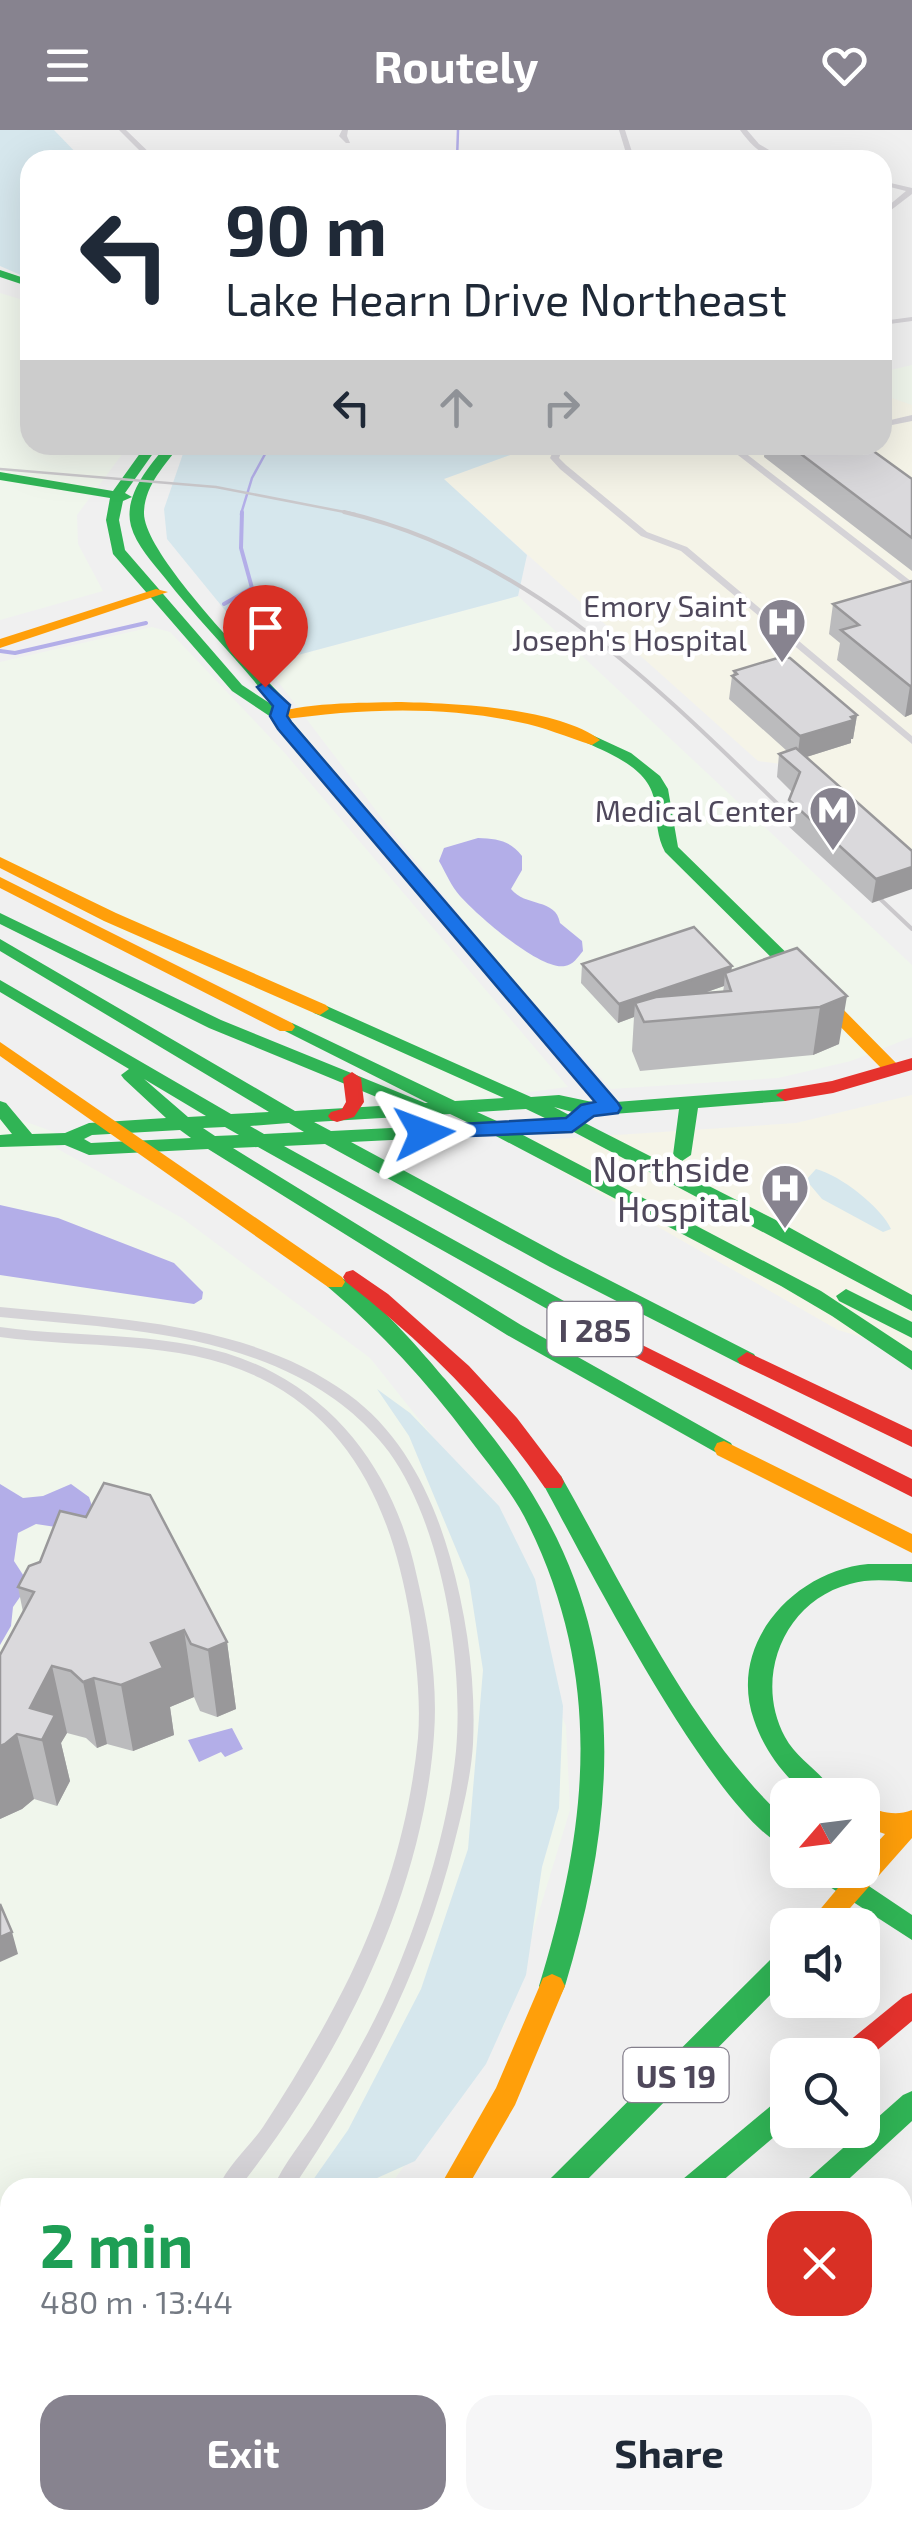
<!DOCTYPE html>
<html lang="en">
<head>
<meta charset="utf-8">
<style>
	:root { --surface:#fff; --page:#f6f6f7; --text:#1f2937; --muted:#747a83; --accent:#87838f }
	body { margin:0; font-family:"Exo 2",sans-serif; background:var(--page); color:var(--text); height:100vh; display:flex; flex-direction:column; font-size:38px; white-space:nowrap }
	* { box-sizing:border-box; margin:0 }
	p { font-size:32px; color:var(--muted) }
	.icon { flex:none; width:55px; height:55px; fill:none; stroke:currentColor; stroke-width:2; stroke-linecap:round; stroke-linejoin:round }
	.map { position:relative; flex:1; overflow:hidden }
	.side { position:absolute; left:0px; top:2048px; width:912px; height:352px; display:flex; flex-direction:column; background:var(--surface); border-radius:30px 30px 0 0; box-shadow:0 10px 40px #0002 }
	.side>* { flex:none }
	.top-card { position:absolute; left:20px; top:20px; width:872px; height:305px; border-radius:30px; box-shadow:0 10px 40px #0002; background:#fff; color:var(--text); overflow:hidden }
	.needle { width:65px; rotate:242deg }
	.tools { position:absolute; left:770px; top:1648px; display:grid; gap:20px }
	.tools a { display:grid; place-items:center; width:110px; height:110px; border-radius:20px; background:var(--surface); box-shadow:0 10px 40px #0002; font-size:50px }
	.pin { position:absolute; display:grid; place-items:center; width:85px; height:85px; color:#fff; margin:-102px -42px; border-radius:50% 50% 50% 0; rotate:-45deg; box-shadow:0 0 10px #0007 }
	.pin .icon { rotate:45deg }
	.me { position:absolute; width:110px; margin:-55px; rotate:87deg; stroke-linejoin:round; filter:drop-shadow(0 0 8px #0008) }
	.turn { display:flex; align-items:center; gap:35px; height:210px; padding:0 40px; font-size:45px }
	.turn .icon { width:130px; height:130px; stroke-width:2.5 }
	.turn b { display:block; font-size:70px; line-height:85px }
	.lanes { display:flex; align-items:center; height:95px; padding:0 40px; background:#0003; justify-content:center; gap:50px; direction:ltr }
	.lanes .off { opacity:.35 }
	.round { display:grid; place-items:center; flex:none; width:105px; height:105px; border-radius:30px; background:var(--page) }
	.overview { display:flex; align-items:center; justify-content:space-between; height:170px; padding:0 40px }
	h1 { font-size:60px; font-weight:700; line-height:75px; color:#1e9e55 }
	.button { display:flex; gap:20px; margin-top:auto; padding:20px 40px }
	.button a { flex:1; height:115px; border-radius:30px; background:var(--accent); color:#fff; font-size:40px; font-weight:700; line-height:115px; text-align:center }
	.button a+a { background:var(--page); color:var(--text) }
	header { display:flex; justify-content:space-between; align-items:center; height:130px; padding:0 40px; background:var(--accent); color:#fff; font-size:45px; font-weight:700 }
	.map>svg:first-child { display:block }
	.commercial { fill:#f0f6ec }
	.medical { fill:#f5f4e8 }
	.green { fill:#d6e7ed }
	.water { fill:#b3aee8 }
	.lines { fill:none; stroke-linecap:round; stroke-linejoin:round }
	.stream-far1 { stroke:#b3aee8; stroke-width:2.5 }
	.stream { stroke:#b3aee8; stroke-width:4 }
	.street { fill:#d5d3d7; fill-rule:evenodd }
	.fast { fill:#30b455; fill-rule:evenodd }
	.slow { fill:#ff9f0a; fill-rule:evenodd }
	.jam { fill:#e5322d; fill-rule:evenodd }
	.rail-far1 { stroke:#cac8cb; stroke-width:2.5 }
	.rail { stroke:#cac8cb; stroke-width:4 }
	.wall { fill:#bbbbbd; fill-rule:evenodd }
	.shaded-wall { fill:#99989a }
	.building { fill:#dad9dc; stroke:#99989a; stroke-width:2.5 }
	.route { fill:#1a73e8; stroke:#114b97; stroke-width:2.5 }
	.labels { text-anchor:middle; dominant-baseline:central; stroke-width:9; stroke-linejoin:round; paint-order:stroke }
	.far-poi-label { font-size:30px; fill:#4f485b; stroke:#fff; text-anchor:end }
	.shield { fill:#fff; stroke:#847f8c; stroke-width:2.5 }
	.shield-label { font-size:32px; font-weight:bold; fill:#4f485b }
	.poi-label { font-size:35px; fill:#4f485b; stroke:#fff; text-anchor:end }
</style>
</head>
<body>
<header><svg class="icon" aria-label="menu" viewBox="0 0 24 24"><path d="M4 6h16M4 12h16M4 18h16"/></svg>Routely<svg class="icon" aria-label="heart" viewBox="0 0 24 24"><path d="M12 20l-8-8c-3-5 5-10 8-4 3-6 11-1 8 4z"/></svg></header>
<div class="map">
<svg width="912" height="2399" viewBox="0 0 912 2399">
	<rect width="100%" height="100%" fill="#f0f0f0"/>
	<path class="commercial" d="M 0,163 L 30,172 L 30,315 L 129,315 L 77,385 L 78,414 L 103,461 L 0,490 Z
		M 912,235 L 912,275 L 883,265 L 882,242 Z
		M 518,466 L 912,835 L 912,907 L 851,931 L 778,948 L 611,959 L 497,831 L 397,708 L 270,541 L 268,533 Z
		M 152,497 L 170,502 L 283,621 L 568,957 L 455,972 L 158,824 L 0,734 L 0,532 Z
		M 0,972 L 18,989 L 54,1002 L 56,1018 L 182,1088 L 370,1228 L 457,1337 L 566,1596 L 570,1680 L 504,1896 L 389,2057 L 10,2058 L 10,2390 L 40,2390 L 28,2399 L 0,2399 Z"/>
	<path class="medical" d="M 883,265 L 912,275 L 912,744 L 789,635 L 758,631 L 443,349 L 513,324 L 513,315 L 882,315 Z
		M 912,965 L 912,1222 L 838,1200 L 510,1012 L 796,993 Z"/>
	<path class="green" d="M 0,0 L 54,0 L 83,30 L 30,30 L 30,149 L 0,136 Z
		M 186,315 L 513,315 L 513,324 L 444,349 L 527,425 L 518,466 L 268,533 L 167,409 L 164,379 Z
		M 816,1039 C 840,1045 881,1077 891,1099 L 883,1102 L 822,1069 L 806,1050 Z
		M 377,1259 L 410,1283 L 499,1376 L 535,1449 L 563,1576 L 559,1678 L 542,1737 L 526,1845 L 486,1934 L 415,2031 L 357,2057 L 308,2057 L 348,2000 L 421,1859 L 468,1719 L 483,1540 L 469,1450 L 409,1306 Z"/>
	<path class="water" d="M 478,708 C 497,709 510,710 522,726 L 522,740 L 511,759 C 525,777 556,768 560,793 L 582,811 L 583,821 C 578,827 573,835 565,836 C 540,841 476,784 460,766 C 451,756 446,743 439,731 L 444,718 Z
		M 0,1075 L 58,1088 L 174,1133 L 203,1162 L 202,1169 L 194,1174 L 0,1145 Z
		M 0,1354 L 23,1368 L 43,1366 L 71,1354 L 89,1367 L 94,1382 L 69,1399 L 36,1394 L 18,1403 L 14,1431 L 29,1454 L 13,1477 L 11,1496 L 0,1515 Z
		M 232,1598 L 243,1619 L 225,1627 L 221,1622 L 199,1632 L 188,1610 Z"/>
	<g class="lines">
		<path class="stream-far1" d="M 457,30 L 458,0
			M 241,384 L 252,348 L 270,315"/>
		<path class="stream" d="M 224,474 L 252,458 L 241,418 L 242,382
			M 0,521 L 15,523 L 146,493"/>
		<path class="street" d="M 119,0 L 126,0 L 157,30 L 149,30 Z
			M 342,0 L 348,0 L 347,6 L 350,13 L 346,13 L 339,6 Z
			M 619,0 L 625,0 L 633,25 L 626,23 Z
			M 740,0 L 747,0 L 759,14 L 786,30 C 765,30 751,15 740,0 Z
			M 882,51 L 912,58 L 912,64 L 882,87 L 882,81 L 906,61 L 882,55 Z
			M 912,187 L 912,191 L 882,195 L 882,191 Z
			M 912,285 L 912,291 L 882,297 L 882,292 Z
			M 556,315 L 564,315 L 559,328 L 566,335 L 647,402 L 687,417 L 912,606 L 912,614 L 681,421 L 641,406 L 560,339 L 550,328 Z
			M 725,315 L 735,315 L 912,452 L 912,460 Z
			M 0,1177 C 117,1189 249,1192 348,1264 C 402,1303 432,1364 450,1427 C 467,1487 476,1551 473,1614 C 471,1646 463,1679 455,1710 C 424,1837 366,1949 293,2058 L 273,2058 C 284,2033 304,2010 318,1987 C 348,1941 376,1892 397,1840 C 424,1775 449,1692 456,1621 C 464,1532 442,1395 389,1322 C 365,1290 332,1264 296,1246 C 205,1200 99,1197 0,1187 Z
			M 0,1197 C 90,1210 192,1198 274,1243 C 353,1285 399,1361 417,1447 C 429,1498 438,1552 434,1605 C 423,1767 338,1932 239,2058 L 218,2058 C 228,2035 249,2017 263,1997 C 295,1948 324,1899 350,1846 C 386,1772 410,1690 418,1608 C 421,1568 416,1527 410,1487 C 393,1387 356,1295 260,1248 C 181,1209 86,1219 0,1207 Z
			M 10,2243 L 10,2265 L 0,2270 L 0,2248 Z
			M 10,2300 L 10,2322 L 0,2327 L 0,2305 Z"/>
		<path class="fast" d="M 0,140 L 30,150 L 30,157 L 0,147 Z
			M 146,315 L 159,315 L 125,363 L 132,367 L 123,371 L 119,390 L 125,420 L 242,555 L 274,576 C 241,532 199,492 165,448 C 153,433 136,415 131,396 C 123,366 149,336 167,315 L 180,315 C 165,335 145,355 144,382 C 142,423 256,537 287,572 L 287,586 L 616,972 L 785,959 L 794,965 L 785,971 L 698,978 L 691,1025 L 682,1031 L 673,1025 L 679,979 L 587,986 L 585,993 L 774,1089 L 912,1165 L 912,1181 L 572,1001 L 521,1004 L 821,1161 L 912,1221 L 912,1240 L 832,1186 L 781,1156 L 494,1005 L 351,1012 L 564,1127 L 754,1224 L 757,1229 L 754,1234 L 740,1234 L 550,1137 L 325,1014 L 284,1016 L 629,1207 L 632,1212 L 629,1217 L 615,1217 L 258,1017 L 233,1018 L 521,1195 L 731,1313 L 734,1319 L 731,1325 L 724,1327 L 507,1205 L 208,1019 L 89,1025 L 65,1015 L 0,1017 L 0,1005 L 12,1004 L 0,989 L 0,971 L 6,973 L 32,1004 L 65,1003 L 89,993 L 166,988 L 124,949 L 121,945 L 129,939 L 0,862 L 0,850 L 231,984 L 269,982 L 0,821 L 0,809 L 295,981 L 396,975 L 209,898 L 0,794 L 0,783 L 221,890 L 425,973 L 428,973 L 277,897 L 280,893 L 292,893 L 455,971 L 504,968 L 314,883 L 311,879 L 320,873 L 531,967 L 559,965 L 597,973 L 274,589 L 232,561 L 113,424 L 106,390 L 110,368 L 0,350 L 0,342 L 113,361 ZM 144,949 L 206,986 L 188,987 ZM 554,977 L 576,983 L 571,986 ZM 526,979 L 549,990 L 499,992 L 477,982 ZM 450,984 L 471,994 L 331,1001 L 314,992 ZM 289,993 L 304,1002 L 264,1004 L 250,996 ZM 225,997 L 239,1005 L 215,1006 L 203,998 ZM 180,1000 L 191,1008 L 91,1013 L 84,1009 L 92,1005 Z
			M 592,605 L 631,623 L 660,646 L 668,659 L 678,717 L 802,838 L 802,846 L 790,846 L 665,722 C 657,707 657,692 655,675 C 652,640 615,626 587,613 L 584,610 Z
			M 335,1145 C 365,1155 423,1223 445,1249 C 479,1289 514,1331 540,1377 C 629,1529 614,1694 565,1856 L 561,1864 L 552,1868 L 543,1864 L 539,1856 C 588,1697 604,1550 529,1396 C 514,1364 489,1335 468,1307 C 427,1252 381,1202 328,1157 L 325,1152 Z
			M 846,1159 L 912,1192 L 912,1208 L 839,1171 L 836,1166 Z
			M 553,1344 L 561,1346 C 627,1462 690,1601 788,1692 L 788,1718 C 718,1693 582,1425 542,1352 L 545,1346 Z
			M 868,1434 L 912,1434 L 912,1452 C 892,1451 870,1448 850,1454 C 784,1471 753,1548 785,1607 C 797,1630 824,1643 835,1665 L 806,1665 C 783,1644 764,1620 754,1590 C 727,1514 794,1441 868,1434 Z
			M 813,1740 L 845,1740 L 912,1785 L 912,1810 L 816,1748 Z
			M 788,1818 L 788,1847 L 579,2058 L 547,2058 L 550,2049 L 779,1821 Z
			M 912,1961 L 912,1991 L 839,2058 L 805,2058 L 808,2049 L 903,1965 Z
			M 788,1965 L 788,1995 L 714,2058 L 680,2058 L 683,2049 L 779,1969 Z
			M 912,2131 L 912,2160 L 902,2164 L 902,2135 Z
			M 912,2249 L 912,2280 L 902,2284 L 902,2253 Z
			M 75,2390 L 113,2390 L 109,2399 L 71,2399 Z
			M 127,2390 L 165,2390 L 161,2399 L 123,2399 Z
			M 275,2390 L 312,2390 L 308,2399 L 271,2399 Z
			M 462,2390 L 503,2390 L 499,2399 L 458,2399 Z"/>
		<path class="slow" d="M 156,459 L 168,462 L 0,518 L 0,509 Z
			M 396,572 C 450,573 557,577 600,610 L 592,615 C 567,607 544,597 518,592 C 439,575 358,579 279,590 L 272,586 C 294,572 367,573 396,572 Z
			M 0,727 L 116,783 L 326,875 L 329,879 L 320,885 L 314,883 L 104,791 L 0,738 Z
			M 0,747 L 292,893 L 295,897 L 292,901 L 280,901 L 0,758 Z
			M 827,868 L 833,869 L 899,936 L 902,940 L 899,944 L 887,944 L 821,877 L 818,873 Z
			M 0,912 L 342,1147 L 345,1152 L 342,1157 L 328,1157 L 0,926 Z
			M 724,1311 L 912,1404 L 912,1423 L 717,1325 L 714,1319 L 717,1313 Z
			M 862,1675 C 879,1681 894,1687 912,1680 L 912,1708 L 835,1795 L 807,1795 L 853,1740 L 862,1740 L 862,1729 L 885,1704 L 862,1696 Z
			M 552,1844 L 561,1848 L 565,1856 L 515,1975 L 467,2058 L 439,2058 L 496,1958 L 543,1848 Z
			M 405,2390 L 442,2390 L 438,2399 L 401,2399 Z
			M 608,2390 L 647,2390 L 643,2399 L 604,2399 Z"/>
		<path class="jam" d="M 912,928 L 912,940 L 833,963 L 785,971 L 776,965 L 785,959 L 832,951 Z
			M 352,942 L 361,948 L 364,972 L 354,987 L 337,992 L 331,990 L 328,986 L 331,982 L 342,979 L 346,972 L 343,948 Z
			M 353,1140 L 388,1164 L 469,1236 L 517,1288 L 561,1346 L 564,1352 L 561,1358 L 545,1358 C 490,1278 423,1212 346,1152 L 343,1147 L 346,1142 Z
			M 622,1205 L 912,1349 L 912,1367 L 615,1217 L 612,1212 L 615,1207 Z
			M 747,1222 L 912,1300 L 912,1317 L 740,1234 L 737,1229 Z
			M 912,1863 L 912,1891 L 862,1933 L 862,1925 L 839,1925 L 843,1916 L 903,1867 Z
			M 912,2169 L 912,2202 L 902,2206 L 902,2173 Z
			M 718,2390 L 756,2390 L 752,2399 L 714,2399 Z"/>
		<path class="rail-far1" d="M 0,339 L 216,357 L 355,384"/>
		<path class="rail" d="M 344,382 C 538,427 670,571 808,703
			M 860,750 L 912,799"/>
	</g>
	<path class="wall" d="M 765,315 L 865,315 L 912,349 L 912,441 L 764,327 Z
		M 912,451 L 912,584 L 905,587 L 837,530 L 840,513 L 829,504 L 833,474 Z
		M 734,541 L 857,585 L 853,609 L 851,609 L 851,613 L 806,627 L 912,721 L 872,773 L 786,694 L 789,670 L 792,662 L 777,647 L 779,624 L 787,621 L 729,569 L 732,546 L 733,545 Z
		M 797,818 L 839,914 L 813,925 L 640,941 L 632,921 L 634,887 L 618,893 L 581,853 L 582,834 L 731,841 ZM 724,856 L 723,862 L 704,863 Z
		M 18,1457 L 227,1512 L 236,1579 L 217,1587 L 200,1581 L 194,1567 L 170,1577 L 174,1605 L 133,1621 L 107,1614 L 97,1618 L 86,1608 L 67,1603 L 61,1613 L 70,1651 L 57,1676 L 34,1669 L 22,1679 L 0,1689 L 0,1525 L 23,1482 Z"/>
	<path class="shaded-wall" d="M 912,555 L 912,584 L 905,587 L 910,556 Z
		M 857,585 L 853,609 L 851,609 L 851,613 L 797,630 L 800,606 Z
		M 912,737 L 912,759 L 872,773 L 876,749 Z
		M 732,836 L 730,854 L 725,843 L 724,856 L 641,885 L 635,873 L 634,887 L 618,893 L 619,874 Z
		M 847,866 L 839,914 L 813,925 L 820,877 Z
		M 184,1500 L 194,1567 L 170,1577 L 174,1605 L 133,1621 L 121,1555 L 151,1513 Z
		M 227,1512 L 236,1579 L 217,1587 L 208,1520 Z
		M 52,1536 L 67,1603 L 61,1613 L 70,1651 L 57,1676 L 42,1610 L 30,1578 Z
		M 94,1548 L 107,1614 L 97,1618 L 83,1552 Z
		M 17,1604 L 34,1669 L 22,1679 L 0,1689 L 0,1616 Z
		M 12,1802 L 18,1824 L 0,1832 L 0,1807 Z"/>
	<path class="building" d="M 789,315 L 865,315 L 912,349 L 912,408 Z
		M 912,451 L 912,555 L 910,556 L 841,500 L 859,495 L 833,474 Z
		M 781,527 L 790,528 L 857,585 L 851,587 L 854,590 L 800,606 L 732,546 L 737,544 L 734,541 Z
		M 796,618 L 912,721 L 912,737 L 876,749 L 789,670 L 800,642 L 779,624 Z
		M 694,797 L 732,836 L 619,874 L 582,834 Z
		M 797,818 L 847,866 L 820,877 L 644,892 L 635,873 L 656,867 L 731,861 L 725,843 Z
		M 104,1353 L 150,1365 L 227,1512 L 208,1520 L 191,1514 L 184,1500 L 151,1513 L 163,1538 L 121,1555 L 94,1548 L 83,1552 L 71,1541 L 52,1536 L 30,1578 L 55,1585 L 42,1610 L 17,1604 L 5,1614 L 0,1616 L 0,1525 L 34,1462 L 18,1457 L 29,1436 L 40,1432 L 60,1381 L 86,1387 Z
		M 0,1774 L 12,1802 L 0,1807 Z"/>
	<path class="route" d="M 265,552 L 290,575 L 287,586 L 291,592 L 618,973 L 621,978 L 618,983 L 594,986 L 572,1002 L 416,1008 L 413,1003 L 416,998 L 424,996 L 566,988 L 581,975 L 595,972 L 278,599 L 270,586 L 273,576 L 257,557 Z"/>
	<defs>
		<g id="hospital-pin" transform="scale(2.5)"><path d="M0 17L-7.5 6A9.5 9.5 0 1 1 7.5 6Z" fill="#87838f" stroke="#fff"/><path d="M-5-5h3v3.5h4V-5h3V5h-3V1.5h-4V5h-3Z" fill="#fff"/></g>
		<g id="metro-pin" transform="scale(2.5)"><path d="M0 17L-7.5 6A9.5 9.5 0 1 1 7.5 6Z" fill="#87838f" stroke="#fff"/><path d="M-5.5 5V-5H-3L0 0L3-5H5.5V5H3V-.5L0 4L-3-.5V5Z" fill="#fff"/></g>
	</defs>
	<g fill-rule="evenodd">
		<use href="#hospital-pin" x="782" y="492"/>
		<use href="#metro-pin" x="833" y="680"/>
		<use href="#hospital-pin" x="785" y="1058"/>
	</g>
	<g class="labels">
		<g class="far-poi-label">
			<text x="747" y="475">Emory Saint<tspan x="747" dy="34">Joseph's Hospital</tspan></text>
			<text x="798" y="680">Medical Center</text>
		</g>
		<g class="shield">
			<rect x="547.5" y="1172" width="95" height="54" rx="8"/>
			<rect x="623.5" y="1918" width="105" height="54" rx="8"/>
		</g>
		<g class="shield-label">
			<text x="595" y="1199">I 285</text>
			<text x="676" y="1945">US 19</text>
		</g>
		<g class="poi-label">
			<text x="750" y="1038">Northside<tspan x="750" dy="40">Hospital</tspan></text>
		</g>
	</g>
</svg>
<div class="tools">
<a><svg class="needle" viewBox="-14 -14 28 28"><path d="M0-13l5 13h-10z" fill="#e53935"/><path d="M0 13l5-13h-10z" fill="#747a83"/></svg></a>
<a><svg class="icon" aria-label="sound" viewBox="0 0 24 24"><path d="M4 9h4l5-4v14l-5-4H4zM17 9q2 3 0 6"/></svg></a>
<a><svg class="icon" aria-label="search" viewBox="0 0 24 24"><circle cx="10" cy="10" r="6"/><path d="M15 15l6 6"/></svg></a>
</div>
<div class="pin" style="left:265px;top:557px;background:#d93025"><svg class="icon" aria-label="arrive" viewBox="0 0 24 24"><path d="M6 21V4h12l-3 4 3 4H6"/></svg></div>
<svg class="me" style="left:424px;top:1003px" viewBox="-20 -20 40 40"><path d="M0-17L14 15 0 8-14 15z" fill="#1a73e8" stroke="#fff" stroke-width="4"/></svg>
<div class="top-card">
<div class="turn"><svg class="icon" aria-label="left" viewBox="0 0 24 24"><path d="M17 20v-9H6M10 6l-5 5 5 5"/></svg><div><b>90 m</b>Lake Hearn Drive Northeast</div></div>
<div class="lanes"><svg class="icon" aria-label="left" viewBox="0 0 24 24"><path d="M17 20v-9H6M10 6l-5 5 5 5"/></svg><svg class="icon off" aria-label="ahead" viewBox="0 0 24 24"><path d="M12 20V5M6 11l6-6 6 6"/></svg><svg class="icon off" aria-label="right" viewBox="0 0 24 24"><path d="M7 20v-9h11M14 6l5 5-5 5"/></svg></div>
</div>
<section class="side">
<div class="overview"><div><h1>2 min</h1><p>480 m · 13:44</p></div><a class="round" style="background:#d93025;color:#fff"><svg class="icon" aria-label="close" viewBox="0 0 24 24"><path d="M6 6l12 12M18 6L6 18"/></svg></a></div>
<div class="button"><a>Exit</a><a>Share</a></div>
</section>
</div>
</body>
</html>
